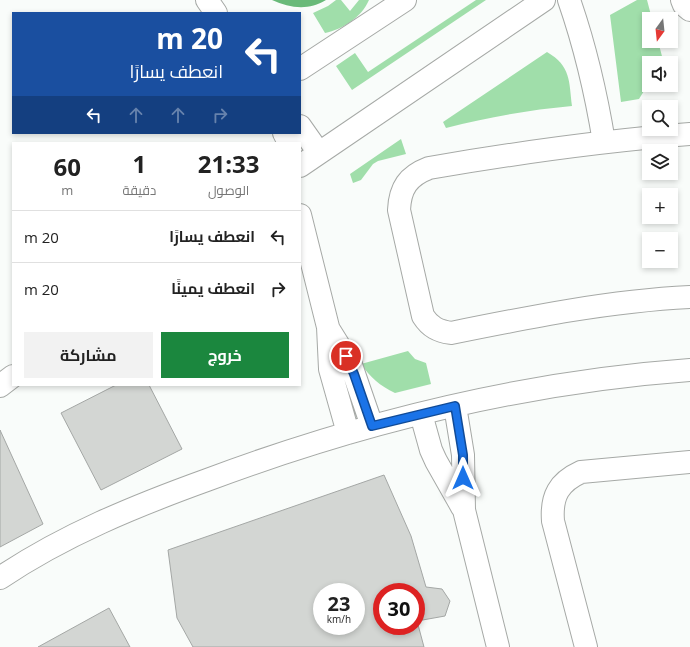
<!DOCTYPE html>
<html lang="ar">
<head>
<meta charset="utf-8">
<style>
	:root { --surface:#fff; --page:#f2f2f2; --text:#222; --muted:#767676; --line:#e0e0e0; --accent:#1b873e }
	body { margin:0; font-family:"Open Sans",Cairo,sans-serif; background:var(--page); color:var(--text); direction:rtl; height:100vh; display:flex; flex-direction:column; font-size:15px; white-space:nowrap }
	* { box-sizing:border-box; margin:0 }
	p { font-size:13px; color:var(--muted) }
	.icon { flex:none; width:22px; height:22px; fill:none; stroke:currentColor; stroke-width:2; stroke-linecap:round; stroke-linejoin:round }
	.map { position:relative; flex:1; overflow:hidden; direction:ltr }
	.panel { position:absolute; left:12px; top:142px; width:289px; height:244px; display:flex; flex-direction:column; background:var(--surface); border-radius:0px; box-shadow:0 2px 6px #0003; direction:rtl }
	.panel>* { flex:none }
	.hud { position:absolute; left:12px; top:12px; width:289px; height:122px; border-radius:0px; box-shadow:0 2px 6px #0003; direction:rtl; background:#1a4fa0; color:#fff; overflow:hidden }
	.needle { width:26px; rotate:195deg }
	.tools { position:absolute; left:642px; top:12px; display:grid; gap:8px }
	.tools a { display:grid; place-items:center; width:36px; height:36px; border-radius:0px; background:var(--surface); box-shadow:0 2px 6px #0003; font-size:20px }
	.speed { position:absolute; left:313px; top:583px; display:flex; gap:8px; font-size:20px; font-weight:700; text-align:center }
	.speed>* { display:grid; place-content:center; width:52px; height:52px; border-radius:50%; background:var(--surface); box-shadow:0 2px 6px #0003; line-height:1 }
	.speed small { font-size:10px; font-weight:400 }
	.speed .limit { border:6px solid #d22; background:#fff; color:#111 }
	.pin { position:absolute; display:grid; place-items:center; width:34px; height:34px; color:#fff; margin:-17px; border:2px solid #fff; border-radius:50%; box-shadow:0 1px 4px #0007 }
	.me { position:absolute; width:44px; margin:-22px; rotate:0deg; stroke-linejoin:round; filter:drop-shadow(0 0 3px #0008) }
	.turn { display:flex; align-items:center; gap:14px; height:84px; padding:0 12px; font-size:18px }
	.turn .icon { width:52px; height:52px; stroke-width:2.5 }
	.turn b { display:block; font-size:28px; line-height:34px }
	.lanes { display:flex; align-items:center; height:38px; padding:0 12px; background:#0003; justify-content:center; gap:20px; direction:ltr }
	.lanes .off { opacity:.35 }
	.eta { display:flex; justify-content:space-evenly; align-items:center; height:68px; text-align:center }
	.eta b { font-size:24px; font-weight:700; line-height:28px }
	.action { display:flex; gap:8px; margin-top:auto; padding:8px 12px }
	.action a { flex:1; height:46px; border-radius:0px; background:var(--accent); color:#fff; font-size:16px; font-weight:700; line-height:46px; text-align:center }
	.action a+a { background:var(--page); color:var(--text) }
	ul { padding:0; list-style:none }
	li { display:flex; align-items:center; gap:12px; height:52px; padding:0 12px; border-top:1px solid var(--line) }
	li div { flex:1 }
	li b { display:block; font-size:15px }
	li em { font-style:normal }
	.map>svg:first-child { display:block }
	.green { fill:#a0deaa }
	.water { fill:#69ba79 }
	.building { fill:#d3d6d3; stroke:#a4a7a5; fill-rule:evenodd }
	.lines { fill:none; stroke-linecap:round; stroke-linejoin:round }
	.minor-casing { stroke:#a6a9a6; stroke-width:24 }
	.minor { stroke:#fff; stroke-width:22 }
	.route-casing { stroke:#114b97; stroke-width:10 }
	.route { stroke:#1a73e8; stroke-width:7 }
</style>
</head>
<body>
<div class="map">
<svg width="690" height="647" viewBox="0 0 690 647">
	<rect width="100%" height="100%" fill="#f9fcfa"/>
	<path class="green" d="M 336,0 L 341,0 L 350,11 L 359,0 L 369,0 C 361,18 343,29 325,33 L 313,13 L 328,6 Z
		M 476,0 L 486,0 L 352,90 L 336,66 L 355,53 L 368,72 Z
		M 637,0 L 647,0 L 652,19 L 649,19 L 649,41 L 658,41 L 663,60 L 661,63 L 649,63 L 649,83 L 639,99 L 621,102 L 610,15 Z
		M 547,52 C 571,66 569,81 572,106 C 529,110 488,117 446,128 L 443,122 Z
		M 401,139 L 406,154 L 378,161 L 373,164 L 361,180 L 353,183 L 350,174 Z
		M 408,351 L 415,359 L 426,363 L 431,384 L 395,393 C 380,386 370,377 361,364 Z"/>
	<path class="water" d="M 272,0 L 326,0 C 308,11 290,8 272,0 Z"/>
	<path class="building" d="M 116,385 L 149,385 L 182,449 L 101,490 L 61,413 Z
		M 0,430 L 43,524 L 0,547 Z
		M 384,475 L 411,536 L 426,587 L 442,589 L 450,601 L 445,616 L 417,621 L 424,647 L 193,647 L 177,618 L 168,550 ZM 322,592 L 356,592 L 356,626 L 322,626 ZM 382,592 L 416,592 L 416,626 L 382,626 Z
		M 109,608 L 130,647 L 38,647 Z"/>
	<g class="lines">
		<g class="minor-casing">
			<path id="minor" d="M 207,0 L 216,13
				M 569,0 C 585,46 596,93 604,142
				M 682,0 L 684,5 L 690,10
				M 300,69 L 405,0
				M 300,126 L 319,153
				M 284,133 L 289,143
				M 690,134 C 602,141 516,153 429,168 C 408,176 400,188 399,210 L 423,316 C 430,327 438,331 451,333 C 530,317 609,301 690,297
				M 300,166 L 544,0
				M 300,215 L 328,327 L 330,369 L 348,433
				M 328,328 L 351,365 L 372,426
				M 0,386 L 13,376
				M 455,406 L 463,455 L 464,510 L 498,647
				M 421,414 L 431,450 L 436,461 L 462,507
				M 0,578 C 64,535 135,506 207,480 C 362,422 525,382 690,370
				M 586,647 L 553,521 C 551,496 559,482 581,472 L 690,462"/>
		</g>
		<use href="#minor" class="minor"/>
	</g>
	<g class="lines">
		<g class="route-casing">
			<path id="route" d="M 346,356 L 354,374 L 372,426 L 455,406 L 463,455 L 463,478"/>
		</g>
		<use href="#route" class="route"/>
	</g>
</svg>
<div class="tools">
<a><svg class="needle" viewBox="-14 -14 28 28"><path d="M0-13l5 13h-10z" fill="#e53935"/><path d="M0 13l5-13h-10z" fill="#767676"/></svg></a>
<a><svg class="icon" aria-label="sound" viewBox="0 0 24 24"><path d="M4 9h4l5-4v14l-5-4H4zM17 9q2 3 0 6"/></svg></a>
<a><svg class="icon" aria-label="search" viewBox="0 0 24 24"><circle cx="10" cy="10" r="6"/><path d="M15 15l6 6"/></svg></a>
<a><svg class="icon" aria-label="layers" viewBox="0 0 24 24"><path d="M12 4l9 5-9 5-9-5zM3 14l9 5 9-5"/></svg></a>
<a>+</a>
<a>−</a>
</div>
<div class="speed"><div>23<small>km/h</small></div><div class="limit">30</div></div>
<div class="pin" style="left:346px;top:356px;background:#d93025"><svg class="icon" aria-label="arrive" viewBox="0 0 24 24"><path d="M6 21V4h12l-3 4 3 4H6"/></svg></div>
<svg class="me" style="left:463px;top:478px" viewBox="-20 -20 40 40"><path d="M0-17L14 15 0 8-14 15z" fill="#1a73e8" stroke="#fff" stroke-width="4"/></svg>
<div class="hud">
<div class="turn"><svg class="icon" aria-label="left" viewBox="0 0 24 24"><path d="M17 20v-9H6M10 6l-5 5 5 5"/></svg><div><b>20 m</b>انعطف يسارًا</div></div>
<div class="lanes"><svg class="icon" aria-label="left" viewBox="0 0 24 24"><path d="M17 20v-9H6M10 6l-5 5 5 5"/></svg><svg class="icon off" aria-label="ahead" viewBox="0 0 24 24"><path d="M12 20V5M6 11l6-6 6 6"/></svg><svg class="icon off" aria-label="ahead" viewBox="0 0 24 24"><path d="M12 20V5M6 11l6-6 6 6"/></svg><svg class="icon off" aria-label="right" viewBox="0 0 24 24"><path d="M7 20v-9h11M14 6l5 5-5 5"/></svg></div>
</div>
<section class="panel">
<div class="eta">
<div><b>21:33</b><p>الوصول</p></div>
<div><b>1</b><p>دقيقة</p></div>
<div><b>60</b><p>m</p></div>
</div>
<ul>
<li><svg class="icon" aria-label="left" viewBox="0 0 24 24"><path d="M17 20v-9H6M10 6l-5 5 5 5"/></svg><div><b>انعطف يسارًا</b></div><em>20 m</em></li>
<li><svg class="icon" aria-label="right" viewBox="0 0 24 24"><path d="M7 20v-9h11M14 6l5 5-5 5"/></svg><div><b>انعطف يمينًا</b></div><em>20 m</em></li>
</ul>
<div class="action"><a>خروج</a><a>مشاركة</a></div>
</section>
</div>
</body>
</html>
